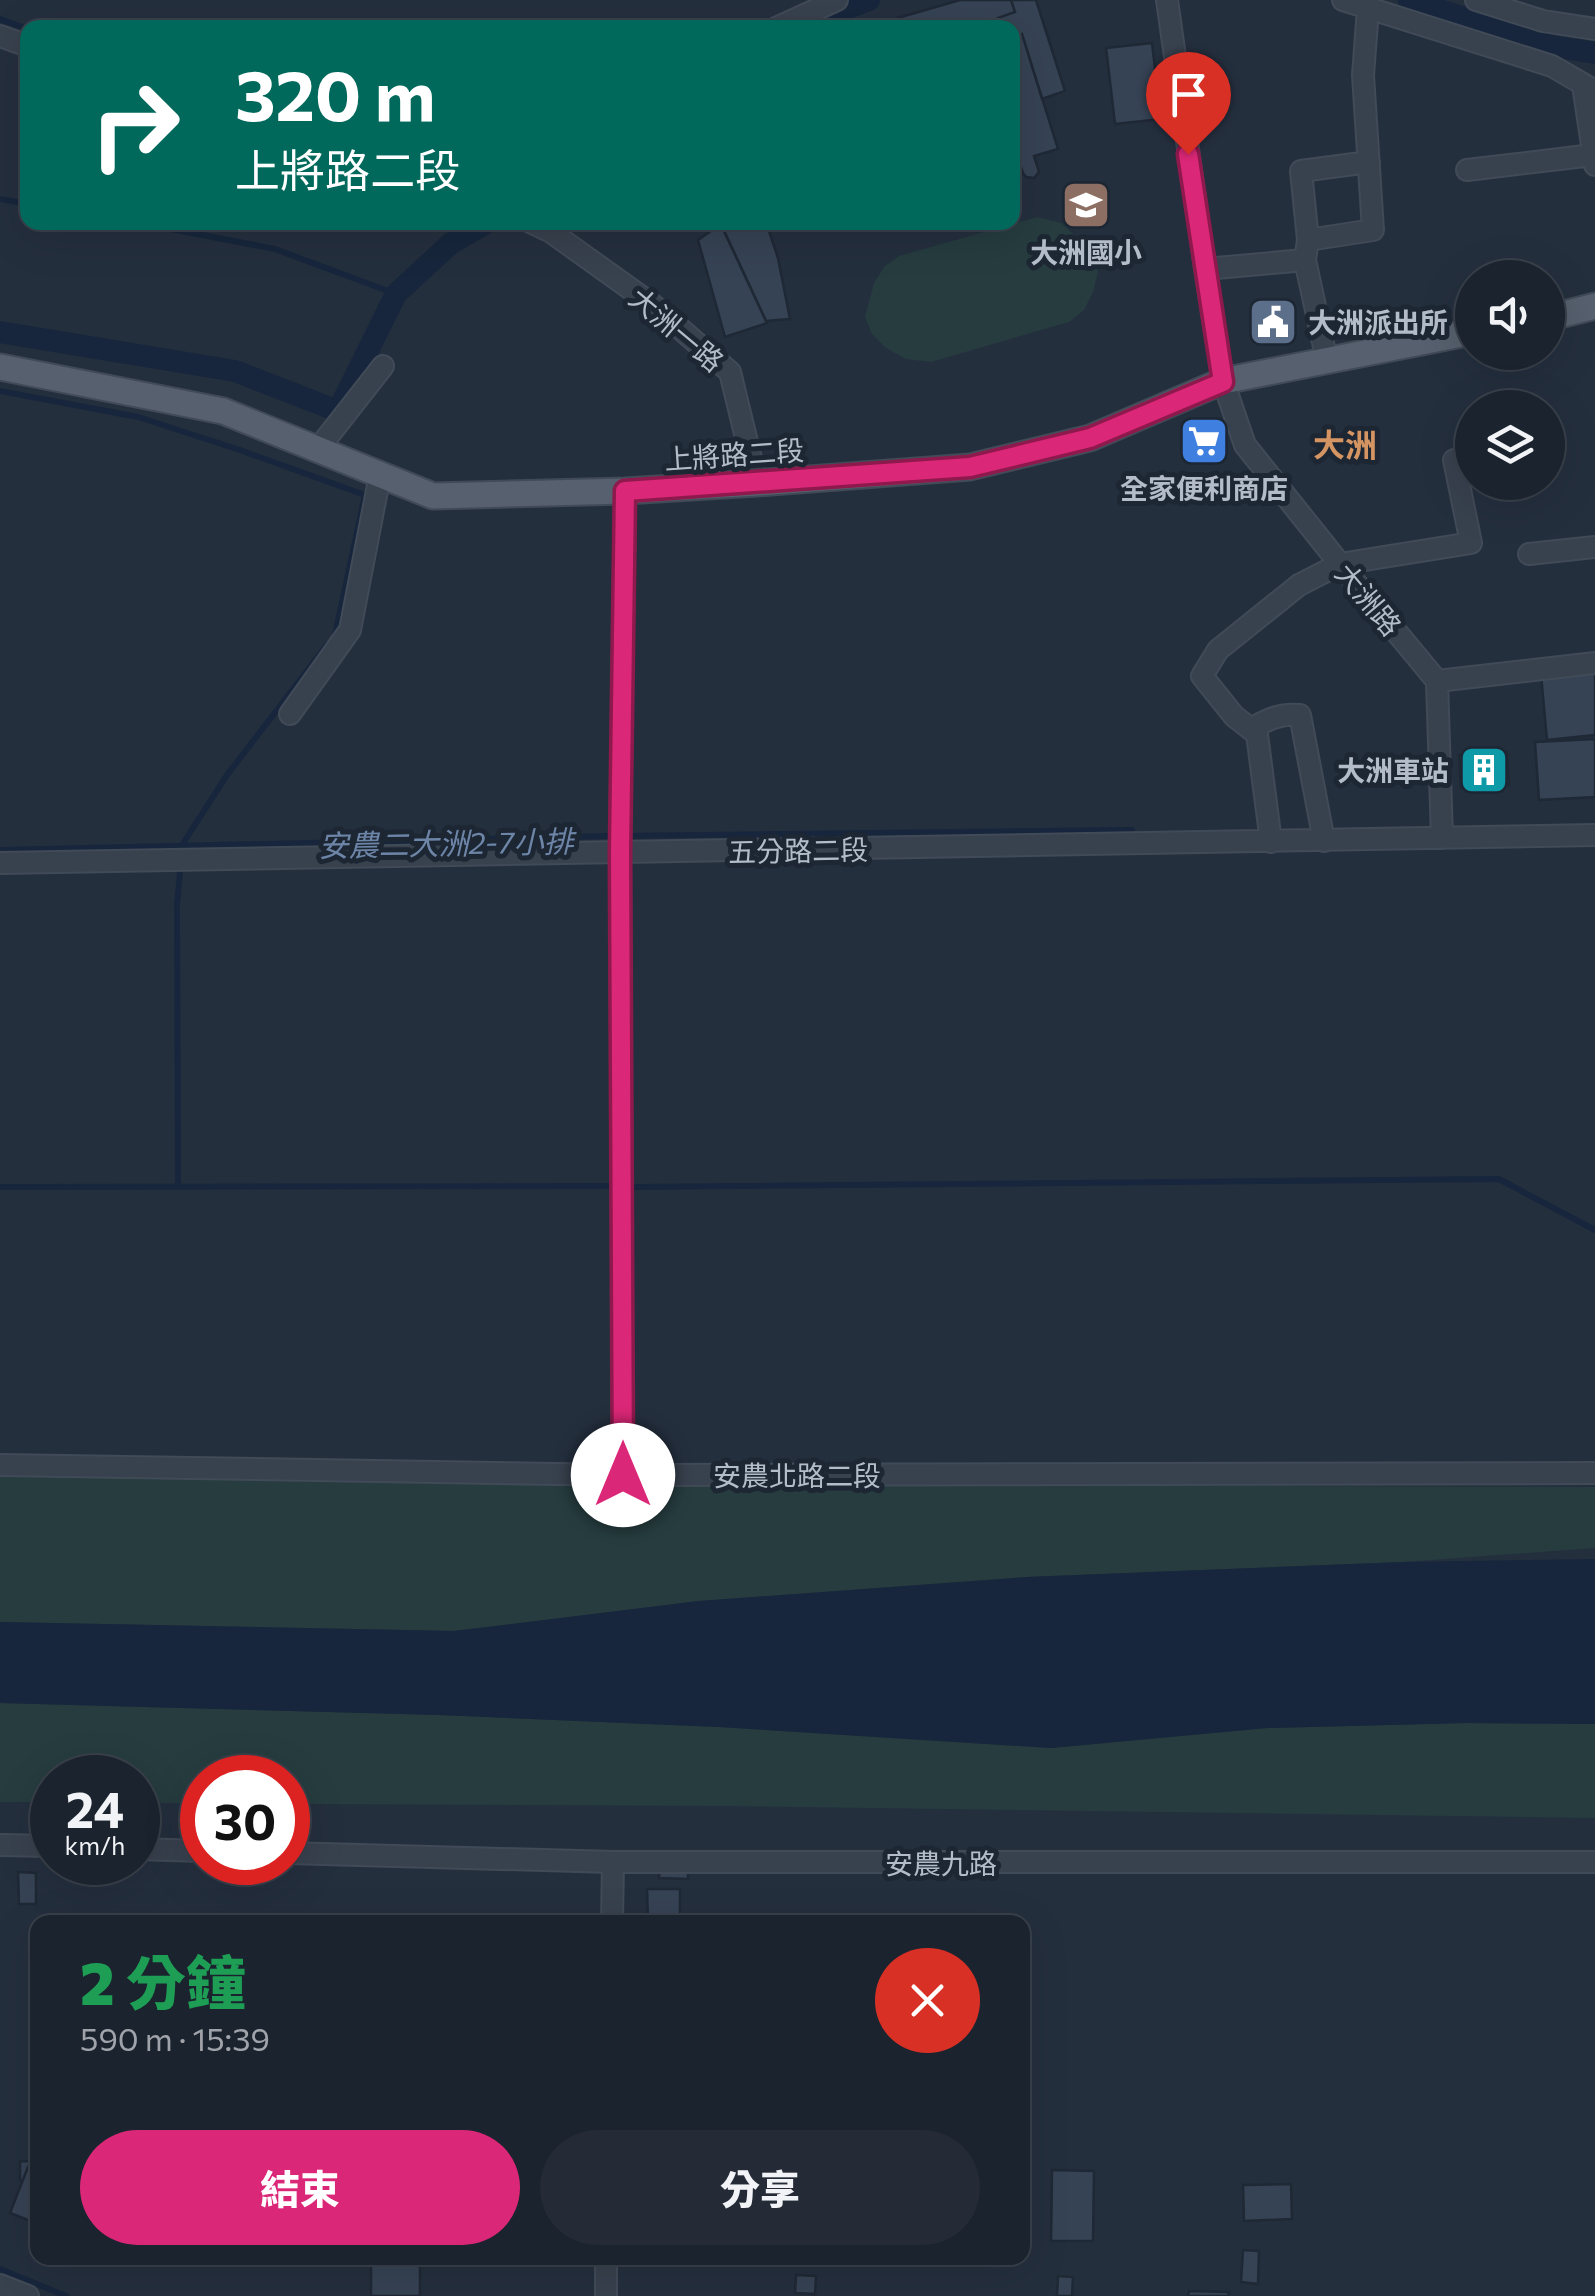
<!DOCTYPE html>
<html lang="zh-TW">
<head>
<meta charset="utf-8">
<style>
	:root { --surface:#1b232e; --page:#242b36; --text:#f1f3f6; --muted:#a0a4aa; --line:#39404a; --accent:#db2777 }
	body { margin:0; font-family:Commissioner,"Noto Sans TC",sans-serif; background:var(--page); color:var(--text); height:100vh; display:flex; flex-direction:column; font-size:38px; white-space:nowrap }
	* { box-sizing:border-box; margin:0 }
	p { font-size:32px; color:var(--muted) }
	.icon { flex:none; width:55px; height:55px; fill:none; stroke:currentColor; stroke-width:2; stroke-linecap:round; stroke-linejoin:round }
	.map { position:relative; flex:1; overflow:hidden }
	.drawer { position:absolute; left:30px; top:1915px; width:1000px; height:350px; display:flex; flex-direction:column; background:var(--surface); border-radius:20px; box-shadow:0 10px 40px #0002,0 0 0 2px var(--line) }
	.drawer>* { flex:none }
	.top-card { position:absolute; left:20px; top:20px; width:1000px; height:210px; border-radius:20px; box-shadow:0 10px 40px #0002,0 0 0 2px var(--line); background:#00695c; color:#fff; overflow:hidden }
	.fabs { position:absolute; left:1455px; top:260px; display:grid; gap:20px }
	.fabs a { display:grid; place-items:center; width:110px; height:110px; border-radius:50%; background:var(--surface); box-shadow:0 10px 40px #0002,0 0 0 2px var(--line); font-size:50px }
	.speed { position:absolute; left:30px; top:1755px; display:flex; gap:20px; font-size:50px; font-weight:700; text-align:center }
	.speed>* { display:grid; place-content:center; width:130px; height:130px; border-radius:50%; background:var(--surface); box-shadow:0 10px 40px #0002,0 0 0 2px var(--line); line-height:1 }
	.speed small { font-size:25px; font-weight:400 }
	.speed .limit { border:15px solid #d22; background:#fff; color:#111 }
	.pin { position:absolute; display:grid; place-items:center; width:85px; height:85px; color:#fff; margin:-102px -42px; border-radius:50% 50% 50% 0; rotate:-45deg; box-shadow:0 0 10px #0007 }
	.pin .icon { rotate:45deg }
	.me { position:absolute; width:110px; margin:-55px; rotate:0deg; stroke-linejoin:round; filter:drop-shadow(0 0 8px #0008) }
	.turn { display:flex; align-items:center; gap:35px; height:210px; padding:0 50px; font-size:45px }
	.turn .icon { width:130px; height:130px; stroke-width:2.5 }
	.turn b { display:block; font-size:70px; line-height:85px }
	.round { display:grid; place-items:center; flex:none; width:105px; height:105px; border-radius:52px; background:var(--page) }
	.summary { display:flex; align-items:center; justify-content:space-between; height:170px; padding:0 50px }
	h1 { font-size:60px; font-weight:800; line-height:75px; color:#1e9e55 }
	.primary-button { display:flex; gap:20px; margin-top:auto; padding:20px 50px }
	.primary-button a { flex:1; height:115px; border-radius:60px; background:var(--accent); color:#fff; font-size:40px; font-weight:800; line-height:115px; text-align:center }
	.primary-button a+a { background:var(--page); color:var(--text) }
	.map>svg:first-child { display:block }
	.green { fill:#263c3f }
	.water { fill:#17263c }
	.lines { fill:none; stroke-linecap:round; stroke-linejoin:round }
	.stream { stroke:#17263c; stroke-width:6 }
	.canal { stroke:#17263c; stroke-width:22 }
	.building { fill:#364354; stroke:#1f2835; stroke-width:2.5 }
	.minor-casing { stroke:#414a57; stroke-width:24 }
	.major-casing { stroke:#414a57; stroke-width:29 }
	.minor { stroke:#38414e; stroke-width:20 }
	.major { stroke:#56606e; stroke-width:25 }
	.route-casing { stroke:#8e194d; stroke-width:25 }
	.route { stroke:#db2777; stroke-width:18 }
	.labels { text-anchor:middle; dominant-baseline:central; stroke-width:10; stroke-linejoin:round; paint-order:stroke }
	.poi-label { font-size:28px; font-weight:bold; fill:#b4bcc9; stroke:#1d2633 }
	.street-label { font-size:28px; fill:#b4bcc9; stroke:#1d2633 }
	.water-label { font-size:30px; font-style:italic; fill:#6d86a8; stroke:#1d2633 }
	.quarter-label { font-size:32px; font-weight:bold; fill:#d59563; stroke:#1d2633 }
</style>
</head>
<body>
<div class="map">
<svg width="1595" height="2296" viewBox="0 0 1595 2296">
	<rect width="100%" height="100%" fill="#242f3e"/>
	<path class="green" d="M 1037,217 L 1061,223 L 1094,253 L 1098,272 L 1093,292 L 1084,310 L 1069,322 L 931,362 L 906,359 L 886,348 L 872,334 L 865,317 L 874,283 L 884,267 L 899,256 Z
		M 0,1475 L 623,1484 L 1595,1487 L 1595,1548 L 1403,1562 L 1027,1577 L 699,1601 L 454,1631 L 0,1622 Z
		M 0,1703 L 439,1715 L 719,1727 L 1051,1748 L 1267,1728 L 1467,1723 L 1595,1724 L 1595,1818 L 719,1806 L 288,1804 L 288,1778 L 202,1778 L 202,1803 L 138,1803 L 138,1778 L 52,1778 L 52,1802 L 0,1802 Z"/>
	<path class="water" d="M 1595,1559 L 1595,1724 L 1467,1723 L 1267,1728 L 1051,1748 L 719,1727 L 439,1715 L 0,1703 L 0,1622 L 454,1631 L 699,1601 L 1027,1577 L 1403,1562 Z"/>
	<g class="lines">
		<path class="stream" d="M 0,19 L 28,29
			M 0,199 L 28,204
			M 135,222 L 275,249 L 396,294
			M 0,391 L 138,417 L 237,449 L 365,495 L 335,635
			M 182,845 L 227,775 L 327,645
			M 0,850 L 610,836 L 1132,830
			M 0,1187 L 613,1186
			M 178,1187 L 177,904 L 181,863
			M 633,1187 L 1499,1179 L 1595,1230
			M 0,2269 L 66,2296"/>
		<path class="canal" d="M 1409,0 L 1551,46 L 1595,53
			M 807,24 L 869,0
			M 0,332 L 235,371 L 338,411 L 396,294 L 450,244 L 488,222"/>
	</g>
	<path class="building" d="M 960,0 L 1011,0 L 1015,12 L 998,18 L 1001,28 L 863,28 Z
		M 1011,0 L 1036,0 L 1065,91 L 1042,99 L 1022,34 L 1012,37 L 1012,28 L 1001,28 L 998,18 L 1015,12 Z
		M 1022,34 L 1058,149 L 1034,156 L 1039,172 L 1034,178 L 1026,177 L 1023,173 L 1012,139 L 1012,37 Z
		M 1152,43 L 1161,119 L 1115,124 L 1106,48 Z
		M 749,222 L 766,222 L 778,258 L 790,319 L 766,321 L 723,229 Z
		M 721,224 L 767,323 L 725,337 L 698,240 Z
		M 1595,670 L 1595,735 L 1547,740 L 1541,675 Z
		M 1595,739 L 1595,797 L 1539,800 L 1535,742 Z
		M 1507,752 L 1509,785 L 1461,788 L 1459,755 Z
		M 660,1864 L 688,1868 L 688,1879 L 659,1878 Z
		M 18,1872 L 36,1873 L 36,1904 L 19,1904 Z
		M 647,1889 L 680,1889 L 680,1922 L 648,1922 Z
		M 20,2161 L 38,2162 L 38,2171 L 28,2167 L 23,2180 L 20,2180 Z
		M 28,2167 L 38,2171 L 38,2224 L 10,2213 Z
		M 1052,2170 L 1094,2171 L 1093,2241 L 1051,2241 Z
		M 1291,2184 L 1292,2219 L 1244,2221 L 1243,2185 Z
		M 1243,2250 L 1259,2251 L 1258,2284 L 1241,2282 Z
		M 371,2258 L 420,2258 L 420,2296 L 371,2296 Z
		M 796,2275 L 816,2276 L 815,2294 L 795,2293 Z
		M 1058,2276 L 1073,2277 L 1072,2296 L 1057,2296 Z
		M 1189,2291 L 1229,2292 L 1228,2296 L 1188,2296 Z"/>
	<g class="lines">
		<g class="minor-casing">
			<path id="minor" d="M 1167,0 L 1205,269 L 1223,381 L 1245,445 L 1340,564 L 1437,681 L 1442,838
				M 1343,0 L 1552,66 L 1595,91
				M 1476,0 L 1543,21 L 1595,29
				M 776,28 L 837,0
				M 0,36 L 28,46
				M 1583,85 L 1595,165
				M 1467,170 L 1593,155
				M 530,222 L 551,232 L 653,305 L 730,372 L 757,483
				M 1308,240 L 1373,230 L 1363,75 L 1368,9
				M 1205,269 L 1305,260
				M 1327,361 L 1305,260 L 1308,240 L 1301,171 L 1369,162
				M 318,449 L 383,366
				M 1529,554 L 1595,547
				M 1437,681 L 1595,663
				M 290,714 L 350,630 L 380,475
				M 1251,729 C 1268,719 1281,713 1300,715 L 1324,841
				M 1271,842 L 1257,734 L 1234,716 L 1202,676 L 1218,650 L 1299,585 L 1340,564 L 1471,543 L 1454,460
				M 0,863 L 1595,835
				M 0,1465 L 623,1475 L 1595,1473
				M 623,1475 L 620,853 L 625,491
				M 0,1845 L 52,1846
				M 138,1849 L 202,1851
				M 288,1853 L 613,1862 L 1595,1862
				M 612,1922 L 613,1862
				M 0,2285 L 28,2296
				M 606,2296 L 606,2258"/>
		</g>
		<g class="major-casing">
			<path id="major" d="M 1548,318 L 1595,306
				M 0,367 L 223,411 L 433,496 L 625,491 L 757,483 L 970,467 L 1090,438 L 1223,381 L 1472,332"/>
		</g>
		<use href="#minor" class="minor"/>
		<use href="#major" class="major"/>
	</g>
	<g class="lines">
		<g class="route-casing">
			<path id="route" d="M 623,1475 L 620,853 L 625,491 L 970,467 L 1090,438 L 1223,382 L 1188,154"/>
		</g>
		<use href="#route" class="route"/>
	</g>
	<defs>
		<g id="school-square" transform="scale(2.5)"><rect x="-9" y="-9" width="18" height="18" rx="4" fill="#8d6e63" stroke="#1d2633"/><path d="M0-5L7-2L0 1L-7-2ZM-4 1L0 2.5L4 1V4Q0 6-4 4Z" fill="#fff"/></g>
		<g id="civic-square" transform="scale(2.5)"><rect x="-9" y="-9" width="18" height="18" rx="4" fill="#5c6f8a" stroke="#1d2633"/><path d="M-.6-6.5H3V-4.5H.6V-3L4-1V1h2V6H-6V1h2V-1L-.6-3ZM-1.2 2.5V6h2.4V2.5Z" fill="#fff"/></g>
		<g id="supermarket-square" transform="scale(2.5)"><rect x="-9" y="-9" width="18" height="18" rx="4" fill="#3f7fe0" stroke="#1d2633"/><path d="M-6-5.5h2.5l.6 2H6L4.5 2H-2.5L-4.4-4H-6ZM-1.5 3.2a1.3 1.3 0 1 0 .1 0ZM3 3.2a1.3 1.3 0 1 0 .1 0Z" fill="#fff"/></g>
		<g id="building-square" transform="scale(2.5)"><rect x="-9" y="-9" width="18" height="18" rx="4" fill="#0f9aa8" stroke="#1d2633"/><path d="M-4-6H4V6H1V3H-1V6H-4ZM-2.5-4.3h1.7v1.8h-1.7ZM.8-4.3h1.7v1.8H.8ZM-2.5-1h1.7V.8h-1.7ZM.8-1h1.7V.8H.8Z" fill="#fff"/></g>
	</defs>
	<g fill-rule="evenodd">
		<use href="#school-square" x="1086" y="205"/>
		<use href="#civic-square" x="1273" y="322"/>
		<use href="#supermarket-square" x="1204" y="441"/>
		<use href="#building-square" x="1484" y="770"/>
	</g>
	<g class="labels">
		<g class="poi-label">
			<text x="1086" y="252">大洲國小</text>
			<text x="1308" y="322" text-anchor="start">大洲派出所</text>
			<text x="1204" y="488">全家便利商店</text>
			<text x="1449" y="770" text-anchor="end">大洲車站</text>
		</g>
		<g class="street-label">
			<text transform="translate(677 329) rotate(40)">大洲一路</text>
			<text transform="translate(734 454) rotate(-4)">上將路二段</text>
			<text transform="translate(1369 599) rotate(50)">大洲路</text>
			<text transform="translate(798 850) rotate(-1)">五分路二段</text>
			<text x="797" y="1475">安農北路二段</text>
			<text x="941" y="1863">安農九路</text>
		</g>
		<g class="water-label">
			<text transform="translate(446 842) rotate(-1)">安農二大洲2-7小排</text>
		</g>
		<g class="quarter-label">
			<text x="1345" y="444">大洲</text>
		</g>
	</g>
</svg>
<div class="fabs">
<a><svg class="icon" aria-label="sound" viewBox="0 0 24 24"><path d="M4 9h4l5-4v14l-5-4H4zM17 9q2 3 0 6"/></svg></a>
<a><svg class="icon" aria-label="layers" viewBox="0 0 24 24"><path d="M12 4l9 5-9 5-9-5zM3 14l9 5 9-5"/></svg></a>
</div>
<div class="speed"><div>24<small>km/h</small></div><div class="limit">30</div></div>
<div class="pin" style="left:1188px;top:154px;background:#d93025"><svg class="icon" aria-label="arrive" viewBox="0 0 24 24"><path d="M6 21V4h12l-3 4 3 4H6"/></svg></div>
<svg class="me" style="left:623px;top:1475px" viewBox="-20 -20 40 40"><circle r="19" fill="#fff"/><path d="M0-13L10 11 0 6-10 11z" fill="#db2777"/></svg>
<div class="top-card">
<div class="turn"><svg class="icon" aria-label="right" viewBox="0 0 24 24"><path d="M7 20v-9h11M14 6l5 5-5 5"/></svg><div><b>320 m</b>上將路二段</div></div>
</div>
<section class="drawer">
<div class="summary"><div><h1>2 分鐘</h1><p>590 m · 15:39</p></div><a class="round" style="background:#d93025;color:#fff"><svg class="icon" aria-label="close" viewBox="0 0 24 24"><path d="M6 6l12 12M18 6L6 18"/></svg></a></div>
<div class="primary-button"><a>結束</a><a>分享</a></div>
</section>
</div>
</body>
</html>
